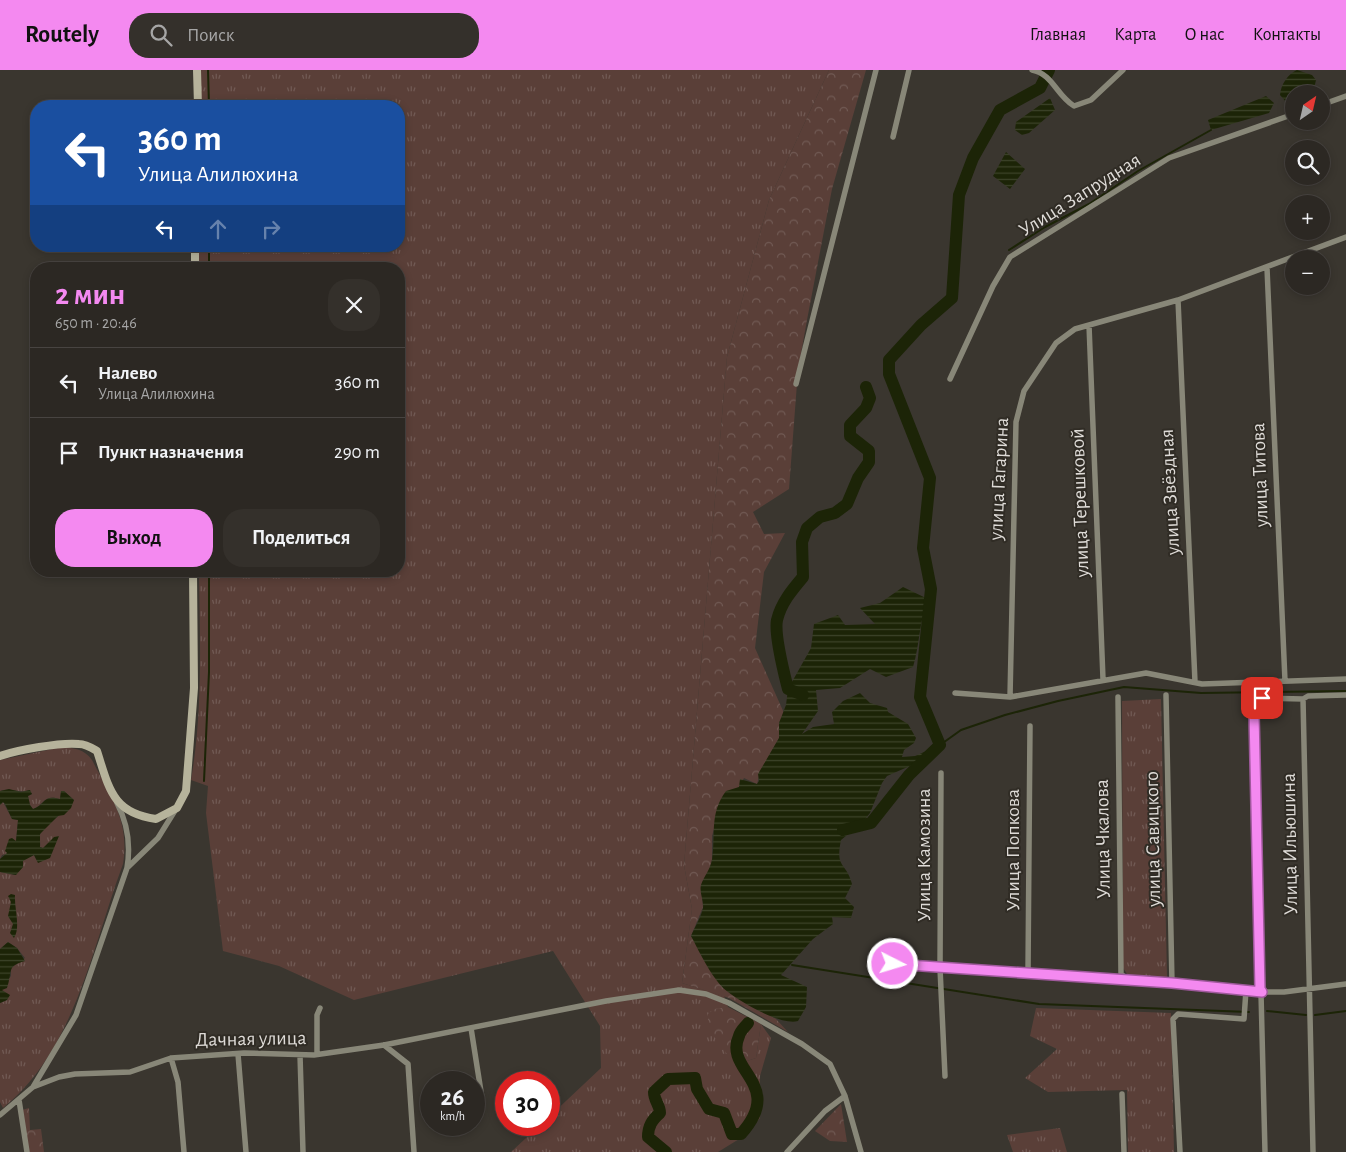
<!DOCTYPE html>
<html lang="ru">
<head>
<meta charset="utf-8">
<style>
	:root { --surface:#2c2823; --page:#34302b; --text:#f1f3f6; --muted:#a6a6a6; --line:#484441; --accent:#f489f0 }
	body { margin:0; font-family:"Alegreya Sans",sans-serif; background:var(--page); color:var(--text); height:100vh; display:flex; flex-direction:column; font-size:19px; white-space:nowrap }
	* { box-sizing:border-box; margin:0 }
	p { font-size:16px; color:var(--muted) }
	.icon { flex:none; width:28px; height:28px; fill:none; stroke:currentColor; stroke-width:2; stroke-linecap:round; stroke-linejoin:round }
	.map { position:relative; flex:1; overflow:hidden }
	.side { position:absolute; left:30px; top:192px; width:375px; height:315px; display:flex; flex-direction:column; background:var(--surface); border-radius:20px; box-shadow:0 2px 8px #0003,0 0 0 1px var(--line) }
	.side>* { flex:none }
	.top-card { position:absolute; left:30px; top:30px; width:375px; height:152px; border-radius:20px; box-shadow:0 2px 8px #0003,0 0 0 1px var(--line); background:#1a4fa0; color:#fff; overflow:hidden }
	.needle { width:32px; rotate:34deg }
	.fabs { position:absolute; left:1285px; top:15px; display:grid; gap:10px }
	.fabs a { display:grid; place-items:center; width:45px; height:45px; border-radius:50%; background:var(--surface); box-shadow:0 2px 8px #0003,0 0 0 1px var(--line); font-size:25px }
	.speed { position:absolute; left:420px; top:1001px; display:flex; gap:10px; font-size:25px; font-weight:700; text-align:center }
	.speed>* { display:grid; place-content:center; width:65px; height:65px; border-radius:50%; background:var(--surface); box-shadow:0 2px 8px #0003,0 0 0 1px var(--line); line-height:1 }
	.speed small { font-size:12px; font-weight:400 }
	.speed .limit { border:8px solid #d22; background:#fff; color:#111 }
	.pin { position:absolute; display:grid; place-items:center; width:42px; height:42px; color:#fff; margin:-21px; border-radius:10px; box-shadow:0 2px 8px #0006 }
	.me { position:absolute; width:55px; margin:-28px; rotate:95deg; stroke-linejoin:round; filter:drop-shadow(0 0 4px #0008) }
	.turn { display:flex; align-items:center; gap:18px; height:105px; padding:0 25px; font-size:22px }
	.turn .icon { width:65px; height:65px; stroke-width:2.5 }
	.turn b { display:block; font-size:35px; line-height:42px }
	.lanes { display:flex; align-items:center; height:48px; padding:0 25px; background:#0003; justify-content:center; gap:25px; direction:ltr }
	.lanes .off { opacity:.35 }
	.round { display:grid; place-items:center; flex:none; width:52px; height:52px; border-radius:20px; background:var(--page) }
	.headline { display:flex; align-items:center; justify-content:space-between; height:85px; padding:0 25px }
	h1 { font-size:30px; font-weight:700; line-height:38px; color:var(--accent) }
	.action { display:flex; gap:10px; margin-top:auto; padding:10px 25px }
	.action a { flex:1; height:58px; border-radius:20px; background:var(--accent); color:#111; font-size:20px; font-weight:700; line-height:58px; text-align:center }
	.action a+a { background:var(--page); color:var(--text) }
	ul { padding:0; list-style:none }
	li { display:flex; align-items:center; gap:15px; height:70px; padding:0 25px; border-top:1px solid var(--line) }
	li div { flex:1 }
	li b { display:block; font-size:19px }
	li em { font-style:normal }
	header { display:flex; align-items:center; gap:30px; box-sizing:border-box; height:70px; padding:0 25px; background:var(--accent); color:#111 }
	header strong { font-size:24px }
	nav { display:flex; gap:28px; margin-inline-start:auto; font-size:18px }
	.search { width:350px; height:45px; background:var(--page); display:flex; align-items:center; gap:12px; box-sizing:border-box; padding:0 18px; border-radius:20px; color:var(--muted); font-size:19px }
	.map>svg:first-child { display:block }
	.grass { fill:url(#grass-tufts) }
	.forest { fill:url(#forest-crowns) }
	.water { fill:url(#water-rules) }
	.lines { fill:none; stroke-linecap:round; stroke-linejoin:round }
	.stream { stroke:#1c2407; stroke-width:2 }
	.river { stroke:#1c2407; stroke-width:12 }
	.street { stroke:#888778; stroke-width:5.5 }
	.secondary { stroke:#b6b39b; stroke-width:8 }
	.route-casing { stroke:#9f599c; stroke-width:12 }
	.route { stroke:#f489f0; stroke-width:9 }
	.labels { text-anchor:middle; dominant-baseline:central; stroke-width:4; stroke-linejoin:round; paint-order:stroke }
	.street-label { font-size:20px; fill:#dedbd7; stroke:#302c25 }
</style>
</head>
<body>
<header>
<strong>Routely</strong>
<div class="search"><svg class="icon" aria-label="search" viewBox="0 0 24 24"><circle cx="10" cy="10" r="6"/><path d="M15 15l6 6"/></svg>Поиск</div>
<nav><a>Главная</a><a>Карта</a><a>О нас</a><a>Контакты</a></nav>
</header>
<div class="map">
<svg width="1346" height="1082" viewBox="0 0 1346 1082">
	<defs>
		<pattern id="grass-tufts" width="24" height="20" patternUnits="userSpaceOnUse" patternTransform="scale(1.25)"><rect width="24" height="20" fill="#5a3f38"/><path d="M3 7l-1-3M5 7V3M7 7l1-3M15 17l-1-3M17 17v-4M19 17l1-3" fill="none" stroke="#715a54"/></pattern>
		<pattern id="forest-crowns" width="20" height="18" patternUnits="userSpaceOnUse" patternTransform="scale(1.25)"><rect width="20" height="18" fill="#5a3f38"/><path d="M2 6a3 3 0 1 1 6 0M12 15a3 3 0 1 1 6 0" fill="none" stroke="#715a54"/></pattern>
		<pattern id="water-rules" width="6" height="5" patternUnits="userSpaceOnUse" patternTransform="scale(1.25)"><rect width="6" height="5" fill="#1c2407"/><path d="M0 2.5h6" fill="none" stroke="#3d432a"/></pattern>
	</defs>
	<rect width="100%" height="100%" fill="#3a362f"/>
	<path class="grass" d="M 200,0 L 829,0 L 769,130 L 727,287 L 684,795 L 692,839 L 682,913 L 724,926 L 728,937 L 726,938 L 735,995 L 756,988 L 761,954 L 771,968 L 760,1006 L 760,1048 L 744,1066 L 718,1082 L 511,1082 L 540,1055 L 549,1055 L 549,1047 L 601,998 L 600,956 L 553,881 L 354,930 L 279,896 L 223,881 L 206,743 L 208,716 L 191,710 C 203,641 200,571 199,501 L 399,501 L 399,199 L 198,199 L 198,176 L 399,176 L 399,36 L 201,36 Z
		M 1161,629 L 1167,907 L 1164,910 L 1130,908 L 1123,898 L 1122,631 Z
		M 62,677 C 74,678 84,679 92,690 C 111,727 130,751 123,794 C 92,877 75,980 3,1038 L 0,1032 L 0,933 L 7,930 L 1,920 L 11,906 L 11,898 L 25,888 L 17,878 L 8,872 L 0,879 L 0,802 L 15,805 L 23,797 L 23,790 L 34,785 L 37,791 L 49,788 L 57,768 L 43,778 L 40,777 C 41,773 39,768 40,765 C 42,757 66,742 74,730 L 64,721 L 61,722 L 60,729 C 43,724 45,734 33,739 L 30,735 L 28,726 L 32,724 L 29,720 C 20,724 11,717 0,721 L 0,690 Z
		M 3,732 L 12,749 L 18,750 L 16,772 L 14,770 L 8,772 L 7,784 L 2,785 L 0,789 L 0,735 Z
		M 1036,938 L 1171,943 L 1174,1082 L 1128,1082 L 1127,1020 L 1048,1022 L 1025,1008 L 1057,979 L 1030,966 Z
		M 1060,1058 L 1067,1082 L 1013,1082 L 1007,1065 Z"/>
	<path class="forest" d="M 829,0 L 866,0 L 832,119 L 807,250 L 798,300 L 789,419 L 753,442 L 764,464 L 785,463 L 764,502 L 755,578 L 784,643 L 779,653 L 779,668 L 760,702 L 757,714 L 744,708 L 739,717 L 733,720 L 717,747 L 712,766 L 712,789 L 709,803 L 701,815 L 703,837 L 691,866 L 749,933 L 776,949 L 788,962 L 729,928 L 682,913 L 692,839 L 684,795 L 727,287 L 769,130 Z
		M 728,937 L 761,954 L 756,988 L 735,995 L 708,958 L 708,944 L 714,939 Z
		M 841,1034 L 847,1072 L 830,1071 L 815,1061 Z
		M 29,1038 L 30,1060 L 41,1059 L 44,1082 L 29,1082 L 22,1040 Z"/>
	<path class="water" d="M 1297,0 L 1312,5 L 1316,10 L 1313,23 L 1294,24 L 1294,33 L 1287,33 L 1280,25 C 1281,14 1288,4 1297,0 Z
		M 1266,26 L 1274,33 L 1269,43 L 1211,60 L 1208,50 Z
		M 1050,28 L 1055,40 L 1029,63 L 1022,65 L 1015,60 L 1016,52 Z
		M 1006,82 L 1025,99 L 1010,119 L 993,106 Z
		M 903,517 L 928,529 C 919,551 920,574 913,597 L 886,607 L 870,599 L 840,618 L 816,620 L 818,641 L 802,664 L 813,657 L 834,654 L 832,642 L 843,631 L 860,623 L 870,633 L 887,638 L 888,642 L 908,654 L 916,668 L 914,673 L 904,680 L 902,687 L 915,686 L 940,675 L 919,692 L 887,706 L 882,713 L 870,743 L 862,753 L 841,770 C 835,799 846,791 852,814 L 845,828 L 854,837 L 851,848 L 832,847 L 833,854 L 813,869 L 781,905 L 807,917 L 806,937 L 798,951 C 782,956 742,933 728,922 C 713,911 700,883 691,866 C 695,857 701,847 703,838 C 704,831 699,822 701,815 C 704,806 710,800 712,790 C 716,764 709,744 726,721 L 739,717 L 740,709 L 757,714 L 759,711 L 758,704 L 779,668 L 779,653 L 786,635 L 788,619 L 811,578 L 814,554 L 838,545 L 845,555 L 875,554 L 860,538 L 880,533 Z
		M 9,719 L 21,722 L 30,720 L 32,724 L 28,726 L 30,735 L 33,739 C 46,734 43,724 60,729 L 61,721 L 64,721 L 74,730 L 71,738 L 64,745 L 58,746 L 40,764 L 40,777 L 43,778 L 54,767 L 59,766 L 50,788 L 38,793 L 34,785 L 23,791 L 23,797 L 16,805 L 0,802 L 0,789 L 7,783 L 5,781 L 9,769 L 12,768 L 16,771 L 18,750 L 12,749 L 5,734 L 3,732 L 0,735 L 0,721 Z
		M 11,824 L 15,825 C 14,838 21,857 14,868 L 10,863 L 13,854 L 8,846 L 11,832 L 8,826 Z
		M 8,872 L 17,878 L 25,891 C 6,896 13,901 7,918 L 2,920 L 10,925 L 7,930 L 0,933 L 0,879 Z"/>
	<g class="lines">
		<path class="stream" d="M 208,0 L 209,36
			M 1009,180 L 1045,157 L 1089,134 L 1138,101 L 1211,60
			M 209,199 L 209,176
			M 940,675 L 961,660 L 1005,645 L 1058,631 L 1124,617 L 1201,623 L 1346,621
			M 204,711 L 209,602 L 209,501
			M 792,895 L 1039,934 L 1249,942
			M 1267,941 L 1306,945
			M 1315,945 L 1346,941"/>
		<path class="river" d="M 803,625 L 788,619 C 784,603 774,565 777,550 C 781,533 792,520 803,507 L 802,472 L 807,458 L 820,447 L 835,443 L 847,434 L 858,408 L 869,392 L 869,381 L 850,366 L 850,355 L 866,338 L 870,328 L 866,317
			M 843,760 L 871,753 L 909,705 L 940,675 L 920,627 L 931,519 L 923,478 L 930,408 L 889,304 L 889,290 L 921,255 L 952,228 L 959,125 L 973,88 L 1000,40 L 1040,18 L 1049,0
			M 666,1082 L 648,1067 C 648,1056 652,1050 660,1043 C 660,1035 654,1031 654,1022 L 668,1009 L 695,1008 L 697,1019 L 709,1039 L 724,1043 L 732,1064 L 741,1064 C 786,1014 723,1001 739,966 C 740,961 745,957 748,953"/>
		<path class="street" d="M 1032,0 C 1053,4 1056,25 1074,36 L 1091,30 L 1123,0
			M 1321,35 L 1346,26
			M 893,67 L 909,0
			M 1267,198 L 1285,611
			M 1178,230 L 1195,612
			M 1089,255 L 1103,609
			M 950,309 L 993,216 L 1010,187 L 1169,88 L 1294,44
			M 796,314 L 876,0
			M 955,623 L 1010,627 L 1146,603 L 1202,614 L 1346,609
			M 1166,625 L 1172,913
			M 1010,627 L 1016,352 L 1024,321 L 1056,273 L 1075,259 L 1178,230 L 1346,167
			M 1118,627 L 1121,903 L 1126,910
			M 1303,629 L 1313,1082
			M 941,703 L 940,898 L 945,1006
			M 127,798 L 158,768 L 176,739
			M 893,894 L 1172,913 L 1262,922 L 1284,922 L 1346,914
			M 1028,903 L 1030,656
			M 471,958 L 482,1028
			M 384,975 L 408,994 L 414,1082
			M 238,984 L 246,1082
			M 317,984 L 317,945 L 320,938
			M 300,985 L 303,1082
			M 171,988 L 178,1012 L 184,1082
			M 33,1017 L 59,1007 L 75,1004 L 130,1002 L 171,988 L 244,983 L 314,985 L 384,975 L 606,931 L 679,920 L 706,924 L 729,933 L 802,974 L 830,994 L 845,1026 L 861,1082
			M 1122,1024 L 1124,1082
			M 19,1030 L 27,1082
			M 0,1045 L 33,1017 L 76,945 L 127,798 C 131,774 128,754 117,733
			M 787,1082 L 825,1041 L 845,1026
			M 1180,1082 L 1173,949 L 1178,944 L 1244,949 L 1246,920
			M 1265,1082 L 1254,644 L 1255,634 L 1262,628 L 1303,629 L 1308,626 L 1346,625"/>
		<path class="secondary" d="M 197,0 L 198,36
			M 195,199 L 195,176
			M 0,686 C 17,680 61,672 79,674 C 86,674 92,678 97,681 C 109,718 112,743 156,749 L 177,738 L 186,721 L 194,618 L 193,501"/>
	</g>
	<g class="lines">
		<g class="route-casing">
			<path id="route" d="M 893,894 L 1172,913 L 1262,922 L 1260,919 L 1254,644 L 1255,634 L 1262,628"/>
		</g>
		<use href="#route" class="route"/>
	</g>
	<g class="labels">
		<g class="street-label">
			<text transform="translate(1080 125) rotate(-32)">Улица Запрудная</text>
			<text transform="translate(1260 405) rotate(-92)">улица Титова</text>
			<text transform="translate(999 409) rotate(-87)">улица Гагарина</text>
			<text transform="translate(1170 422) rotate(-93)">улица Звёздная</text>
			<text transform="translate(1080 433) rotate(-92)">улица Терешковой</text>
			<text transform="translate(1103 769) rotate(-91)">Улица Чкалова</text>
			<text transform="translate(1153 769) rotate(-91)">улица Савицкого</text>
			<text transform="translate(1290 774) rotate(-91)">Улица Ильюшина</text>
			<text transform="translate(1013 780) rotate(-90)">Улица Попкова</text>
			<text transform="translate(924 785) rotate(-90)">Улица Камозина</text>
			<text transform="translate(251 969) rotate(-1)">Дачная улица</text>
		</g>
	</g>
</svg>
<div class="fabs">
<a><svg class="needle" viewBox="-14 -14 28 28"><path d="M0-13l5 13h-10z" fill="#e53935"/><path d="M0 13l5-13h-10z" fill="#a6a6a6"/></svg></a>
<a><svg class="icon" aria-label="search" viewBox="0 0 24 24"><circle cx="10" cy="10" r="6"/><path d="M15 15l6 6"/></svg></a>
<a>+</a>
<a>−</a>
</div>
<div class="speed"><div>26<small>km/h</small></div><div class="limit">30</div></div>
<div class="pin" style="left:1262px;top:628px;background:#d93025"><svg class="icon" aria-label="arrive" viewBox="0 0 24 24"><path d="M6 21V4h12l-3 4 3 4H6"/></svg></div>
<svg class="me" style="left:893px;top:894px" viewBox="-20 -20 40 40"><circle r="17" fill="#f489f0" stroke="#fff" stroke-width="3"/><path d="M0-11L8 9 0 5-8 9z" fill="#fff"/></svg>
<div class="top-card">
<div class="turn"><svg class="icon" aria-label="left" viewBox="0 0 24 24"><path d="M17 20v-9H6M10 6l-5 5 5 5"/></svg><div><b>360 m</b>Улица Алилюхина</div></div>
<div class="lanes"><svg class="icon" aria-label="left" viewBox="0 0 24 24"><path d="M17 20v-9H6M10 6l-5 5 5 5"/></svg><svg class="icon off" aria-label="ahead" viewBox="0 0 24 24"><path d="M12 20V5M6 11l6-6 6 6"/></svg><svg class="icon off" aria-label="right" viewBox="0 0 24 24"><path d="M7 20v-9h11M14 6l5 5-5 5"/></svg></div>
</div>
<section class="side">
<div class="headline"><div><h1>2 мин</h1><p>650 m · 20:46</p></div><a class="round"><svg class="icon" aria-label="close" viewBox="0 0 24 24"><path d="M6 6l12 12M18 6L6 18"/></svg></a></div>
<ul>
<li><svg class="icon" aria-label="left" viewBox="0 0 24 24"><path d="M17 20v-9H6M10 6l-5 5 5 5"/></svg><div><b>Налево</b><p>Улица Алилюхина</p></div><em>360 m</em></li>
<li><svg class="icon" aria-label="arrive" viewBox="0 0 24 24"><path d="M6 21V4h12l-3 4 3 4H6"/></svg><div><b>Пункт назначения</b></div><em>290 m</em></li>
</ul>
<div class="action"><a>Выход</a><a>Поделиться</a></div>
</section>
</div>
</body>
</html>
